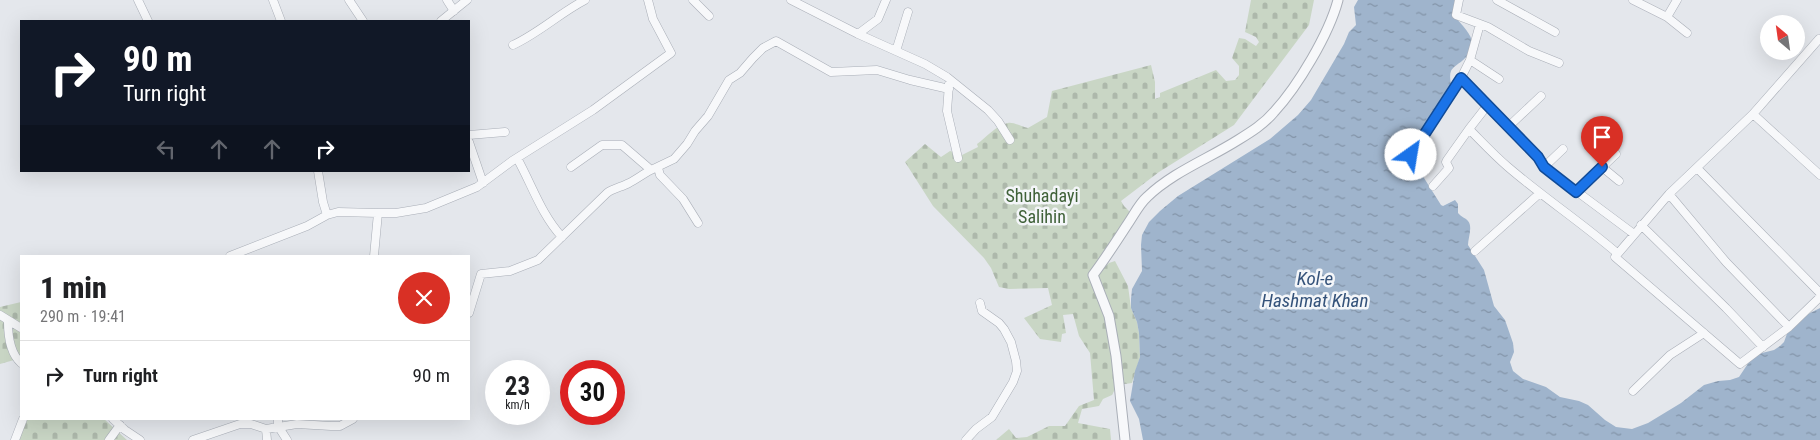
<!DOCTYPE html>
<html lang="en">
<head>
<meta charset="utf-8">
<style>
	:root { --surface:#fff; --page:#f2f2f2; --text:#202124; --muted:#757577; --line:#e0e0e0 }
	body { margin:0; font-family:"Roboto Condensed",sans-serif; background:var(--page); color:var(--text); height:100vh; display:flex; flex-direction:column; font-size:19px; white-space:nowrap }
	* { box-sizing:border-box; margin:0 }
	p { font-size:16px; color:var(--muted) }
	.icon { flex:none; width:28px; height:28px; fill:none; stroke:currentColor; stroke-width:2; stroke-linecap:round; stroke-linejoin:round }
	.map { position:relative; flex:1; overflow:hidden }
	.sheet { position:absolute; left:20px; top:255px; width:450px; height:165px; display:flex; flex-direction:column; background:var(--surface); border-radius:0px; box-shadow:0 5px 20px #0002 }
	.sheet>* { flex:none }
	.top-card { position:absolute; left:20px; top:20px; width:450px; height:152px; border-radius:0px; box-shadow:0 5px 20px #0002; background:#111827; color:#fff; overflow:hidden }
	.needle { width:32px; rotate:331deg }
	.tools { position:absolute; left:1760px; top:15px; display:grid; gap:10px }
	.tools a { display:grid; place-items:center; width:45px; height:45px; border-radius:50%; background:var(--surface); box-shadow:0 5px 20px #0002; font-size:25px }
	.speed { position:absolute; left:485px; top:360px; display:flex; gap:10px; font-size:25px; font-weight:700; text-align:center }
	.speed>* { display:grid; place-content:center; width:65px; height:65px; border-radius:50%; background:var(--surface); box-shadow:0 5px 20px #0002; line-height:1 }
	.speed small { font-size:12px; font-weight:400 }
	.speed .limit { border:8px solid #d22; background:#fff; color:#111 }
	.pin { position:absolute; display:grid; place-items:center; width:42px; height:42px; color:#fff; margin:-51px -21px; border-radius:50% 50% 50% 0; rotate:-45deg; box-shadow:0 0 5px #0007 }
	.pin .icon { rotate:45deg }
	.me { position:absolute; width:55px; margin:-28px; rotate:32deg; stroke-linejoin:round; filter:drop-shadow(0 0 4px #0008) }
	.turn { display:flex; align-items:center; gap:18px; height:105px; padding:0 20px; font-size:22px }
	.turn .icon { width:65px; height:65px; stroke-width:2.5 }
	.turn b { display:block; font-size:35px; line-height:42px }
	.lanes { display:flex; align-items:center; height:48px; padding:0 20px; background:#0003; justify-content:center; gap:25px; direction:ltr }
	.lanes .off { opacity:.35 }
	.round { display:grid; place-items:center; flex:none; width:52px; height:52px; border-radius:26px; background:var(--page) }
	.head { display:flex; align-items:center; justify-content:space-between; height:85px; padding:0 20px }
	h1 { font-size:30px; font-weight:800; line-height:38px }
	ul { padding:0; list-style:none }
	li { display:flex; align-items:center; gap:15px; height:70px; padding:0 20px; border-top:1px solid var(--line) }
	li div { flex:1 }
	li b { display:block; font-size:19px }
	li em { font-style:normal }
	.map>svg:first-child { display:block }
	.cemetery { fill:url(#cemetery-stones) }
	.water { fill:url(#water-ripples) }
	.lines { fill:none; stroke-linecap:round; stroke-linejoin:round }
	.minor-casing { stroke:#a9aeb7; stroke-width:9 }
	.tertiary-casing { stroke:#a9aeb7; stroke-width:11 }
	.minor { stroke:#f7f8fa; stroke-width:8 }
	.tertiary { stroke:#f7f8fa; stroke-width:9 }
	.route-casing { stroke:#114b97; stroke-width:12 }
	.route { stroke:#1a73e8; stroke-width:9 }
	.labels { text-anchor:middle; dominant-baseline:central; stroke-width:5; stroke-linejoin:round; paint-order:stroke }
	.park-label { font-size:18px; fill:#3f6138; stroke:#f4f6f9 }
	.water-label { font-size:19px; font-style:italic; fill:#34527a; stroke:#f4f6f9 }
</style>
</head>
<body>
<div class="map">
<svg width="1820" height="440" viewBox="0 0 1820 440">
	<defs>
		<pattern id="cemetery-stones" width="16" height="16" patternUnits="userSpaceOnUse" patternTransform="scale(1.25)"><rect width="16" height="16" fill="#c9d6c5"/><path d="M2 7V4a2 2 0 0 1 4 0v3zM10 15v-3a2 2 0 0 1 4 0v3z" fill="#adb8ab"/></pattern>
		<pattern id="water-ripples" width="26" height="14" patternUnits="userSpaceOnUse" patternTransform="scale(1.25)"><rect width="26" height="14" fill="#9fb4cc"/><path d="M2 4q2-2 4 0t4 0M15 11q2-2 4 0t4 0" fill="none" stroke="#8293a7"/></pattern>
	</defs>
	<rect width="100%" height="100%" fill="#e4e7ec"/>
	<path class="cemetery" d="M 1251,0 L 1314,0 L 1309,25 L 1234,125 L 1159,172 L 1121,201 L 1124,206 L 1131,213 L 1100,271 L 1109,263 L 1115,261 L 1128,286 L 1131,308 L 1137,322 L 1139,333 L 1140,357 L 1132,383 L 1117,385 L 1112,395 L 1103,399 L 1099,406 L 1082,409 L 1078,423 L 1110,429 L 1111,440 L 996,440 L 1009,429 L 1016,438 L 1027,437 L 1049,426 L 1065,426 L 1079,406 L 1094,400 L 1090,353 L 1079,336 L 1073,314 L 1063,315 L 1066,333 L 1062,334 L 1061,342 L 1040,339 L 1024,318 L 1052,305 L 1048,288 L 1009,289 L 999,287 L 991,268 L 984,258 L 933,206 L 905,162 L 925,144 L 941,157 L 950,151 L 962,155 L 978,147 L 977,144 C 987,137 996,125 1008,123 C 1014,122 1022,127 1028,128 L 1047,117 L 1052,91 L 1151,65 L 1155,82 L 1155,99 L 1160,97 L 1160,93 L 1216,70 L 1226,81 L 1235,80 L 1239,75 L 1239,66 L 1232,58 L 1239,38 L 1245,39 L 1256,46 L 1259,42 L 1256,37 L 1245,32 Z
		M 21,302 L 21,358 L 0,364 L 0,307 Z
		M 27,419 L 104,419 L 127,440 L 19,440 Z"/>
	<path class="water" d="M 1358,0 L 1456,0 L 1454,16 C 1467,31 1483,43 1462,61 C 1458,64 1453,67 1451,71 C 1449,76 1451,82 1451,87 L 1409,154 L 1409,159 L 1424,178 L 1441,205 L 1443,206 L 1455,200 L 1458,204 L 1458,213 C 1461,217 1466,218 1468,221 C 1473,227 1468,238 1468,245 L 1484,270 L 1494,306 L 1505,320 L 1513,343 L 1514,352 L 1510,362 L 1513,371 L 1523,379 L 1546,387 L 1560,397 L 1579,401 L 1588,405 L 1605,420 L 1616,427 L 1632,429 L 1648,423 L 1681,403 L 1704,385 L 1718,381 L 1730,380 L 1739,377 L 1749,362 L 1758,354 L 1774,350 L 1780,346 L 1784,342 L 1788,331 L 1802,317 L 1820,308 L 1820,440 L 1143,440 L 1139,419 L 1130,401 L 1135,371 L 1140,357 L 1139,333 L 1137,322 L 1131,308 L 1131,299 L 1132,289 L 1142,271 L 1141,245 L 1142,235 L 1149,222 L 1160,211 L 1178,196 L 1270,139 L 1298,115 L 1311,100 L 1344,44 L 1349,32 L 1356,25 L 1354,7 Z"/>
	<g class="lines">
		<g class="minor-casing">
			<path id="minor" d="M 138,0 L 148,21
				M 273,0 L 281,21
				M 349,0 L 363,21
				M 447,0 L 454,11
				M 693,0 L 709,16
				M 791,0 L 858,34 L 925,64 L 947,77 L 988,110 L 998,121 L 1010,140
				M 1459,0 L 1456,15 L 1488,27 L 1529,51 L 1559,63
				M 1497,0 L 1555,32
				M 1633,0 L 1667,17 L 1687,33
				M 1667,17 L 1677,0
				M 441,21 L 467,0
				M 858,34 L 878,19 L 886,0
				M 1820,40 L 1819,39 L 1753,114 L 1669,194 L 1615,257 L 1740,364 L 1789,327 L 1820,297
				M 513,45 C 539,33 560,13 585,0
				M 896,51 L 908,12
				M 1470,60 L 1499,79
				M 1461,78 L 1538,157 L 1544,167 L 1634,234
				M 949,84 L 947,111 L 958,158
				M 1487,106 L 1469,129 C 1482,142 1494,155 1508,167 C 1543,197 1582,223 1617,253
				M 1753,114 L 1820,175
				M 1508,127 L 1541,96
				M 469,135 L 505,132
				M 469,142 L 483,183
				M 1411,155 L 1461,78 L 1470,60 L 1480,24
				M 517,158 C 532,185 541,214 562,237
				M 571,167 L 602,145 L 622,145 L 651,170 L 674,159 L 687,144 L 695,131 L 708,116 L 729,80 L 740,73 L 753,58 L 763,48 L 776,41 L 831,72 L 877,70 L 910,80 L 949,89
				M 1544,167 L 1563,149
				M 1602,167 L 1619,181
				M 658,168 L 660,175 L 683,199 L 698,223
				M 1697,168 L 1820,293
				M 318,171 L 323,202 L 327,215
				M 1433,186 L 1449,168 L 1446,162 L 1447,160 L 1469,129
				M 1576,192 L 1616,154
				M 1669,194 L 1726,262 L 1789,327
				M 1641,225 L 1726,308 L 1763,347
				M 1475,251 L 1540,193
				M 230,256 L 307,226 L 327,215 L 338,212 L 378,213
				M 374,256 L 378,213 L 396,213 L 426,208 L 477,187 L 512,161 L 593,110 L 671,53 L 653,19 L 648,0
				M 469,313 L 481,274 L 510,271 L 538,260 L 607,193 C 614,188 622,187 629,183 C 637,179 643,174 651,170
				M 0,315 L 21,328
				M 8,322 C 8,336 10,353 21,363
				M 1633,391 L 1670,355 L 1704,333
				M 113,419 L 125,430 L 140,440
				M 278,419 L 278,426 L 287,440
				M 266,429 L 267,440
				M 15,440 L 23,419
				M 109,440 L 120,425
				M 193,440 L 240,424 L 251,424 L 266,429 L 297,424 L 331,426 L 340,426 L 353,419
				M 966,440 L 976,429 L 992,417 L 1013,382 L 1017,371 L 1016,361 L 1011,342 L 1004,329 L 999,323 L 982,311 L 980,303"/>
		</g>
		<g class="tertiary-casing">
			<path id="tertiary" d="M 1125,440 L 1116,356 L 1109,316 L 1093,275 C 1105,259 1116,242 1127,225 C 1134,215 1139,204 1147,197 C 1173,172 1208,159 1238,140 C 1251,132 1264,124 1274,112 C 1298,86 1329,34 1338,0"/>
		</g>
		<use href="#minor" class="minor"/>
		<use href="#tertiary" class="tertiary"/>
	</g>
	<g class="lines">
		<g class="route-casing">
			<path id="route" d="M 1411,155 L 1461,78 L 1538,157 L 1544,167 L 1576,192 L 1602,167"/>
		</g>
		<use href="#route" class="route"/>
	</g>
	<g class="labels">
		<g class="park-label">
			<text x="1042" y="195">Shuhadayi<tspan x="1042" dy="21">Salihin</tspan></text>
		</g>
		<g class="water-label">
			<text x="1315" y="278">Kol-e<tspan x="1315" dy="22">Hashmat Khan</tspan></text>
		</g>
	</g>
</svg>
<div class="tools">
<a><svg class="needle" viewBox="-14 -14 28 28"><path d="M0-13l5 13h-10z" fill="#e53935"/><path d="M0 13l5-13h-10z" fill="#757577"/></svg></a>
</div>
<div class="speed"><div>23<small>km/h</small></div><div class="limit">30</div></div>
<div class="pin" style="left:1602px;top:167px;background:#d93025"><svg class="icon" aria-label="arrive" viewBox="0 0 24 24"><path d="M6 21V4h12l-3 4 3 4H6"/></svg></div>
<svg class="me" style="left:1411px;top:155px" viewBox="-20 -20 40 40"><circle r="19" fill="#fff"/><path d="M0-13L10 11 0 6-10 11z" fill="#1a73e8"/></svg>
<div class="top-card">
<div class="turn"><svg class="icon" aria-label="right" viewBox="0 0 24 24"><path d="M7 20v-9h11M14 6l5 5-5 5"/></svg><div><b>90 m</b>Turn right</div></div>
<div class="lanes"><svg class="icon off" aria-label="left" viewBox="0 0 24 24"><path d="M17 20v-9H6M10 6l-5 5 5 5"/></svg><svg class="icon off" aria-label="ahead" viewBox="0 0 24 24"><path d="M12 20V5M6 11l6-6 6 6"/></svg><svg class="icon off" aria-label="ahead" viewBox="0 0 24 24"><path d="M12 20V5M6 11l6-6 6 6"/></svg><svg class="icon" aria-label="right" viewBox="0 0 24 24"><path d="M7 20v-9h11M14 6l5 5-5 5"/></svg></div>
</div>
<section class="sheet">
<div class="head"><div><h1>1 min</h1><p>290 m · 19:41</p></div><a class="round" style="background:#d93025;color:#fff"><svg class="icon" aria-label="close" viewBox="0 0 24 24"><path d="M6 6l12 12M18 6L6 18"/></svg></a></div>
<ul>
<li><svg class="icon" aria-label="right" viewBox="0 0 24 24"><path d="M7 20v-9h11M14 6l5 5-5 5"/></svg><div><b>Turn right</b></div><em>90 m</em></li>
</ul>
</section>
</div>
</body>
</html>
